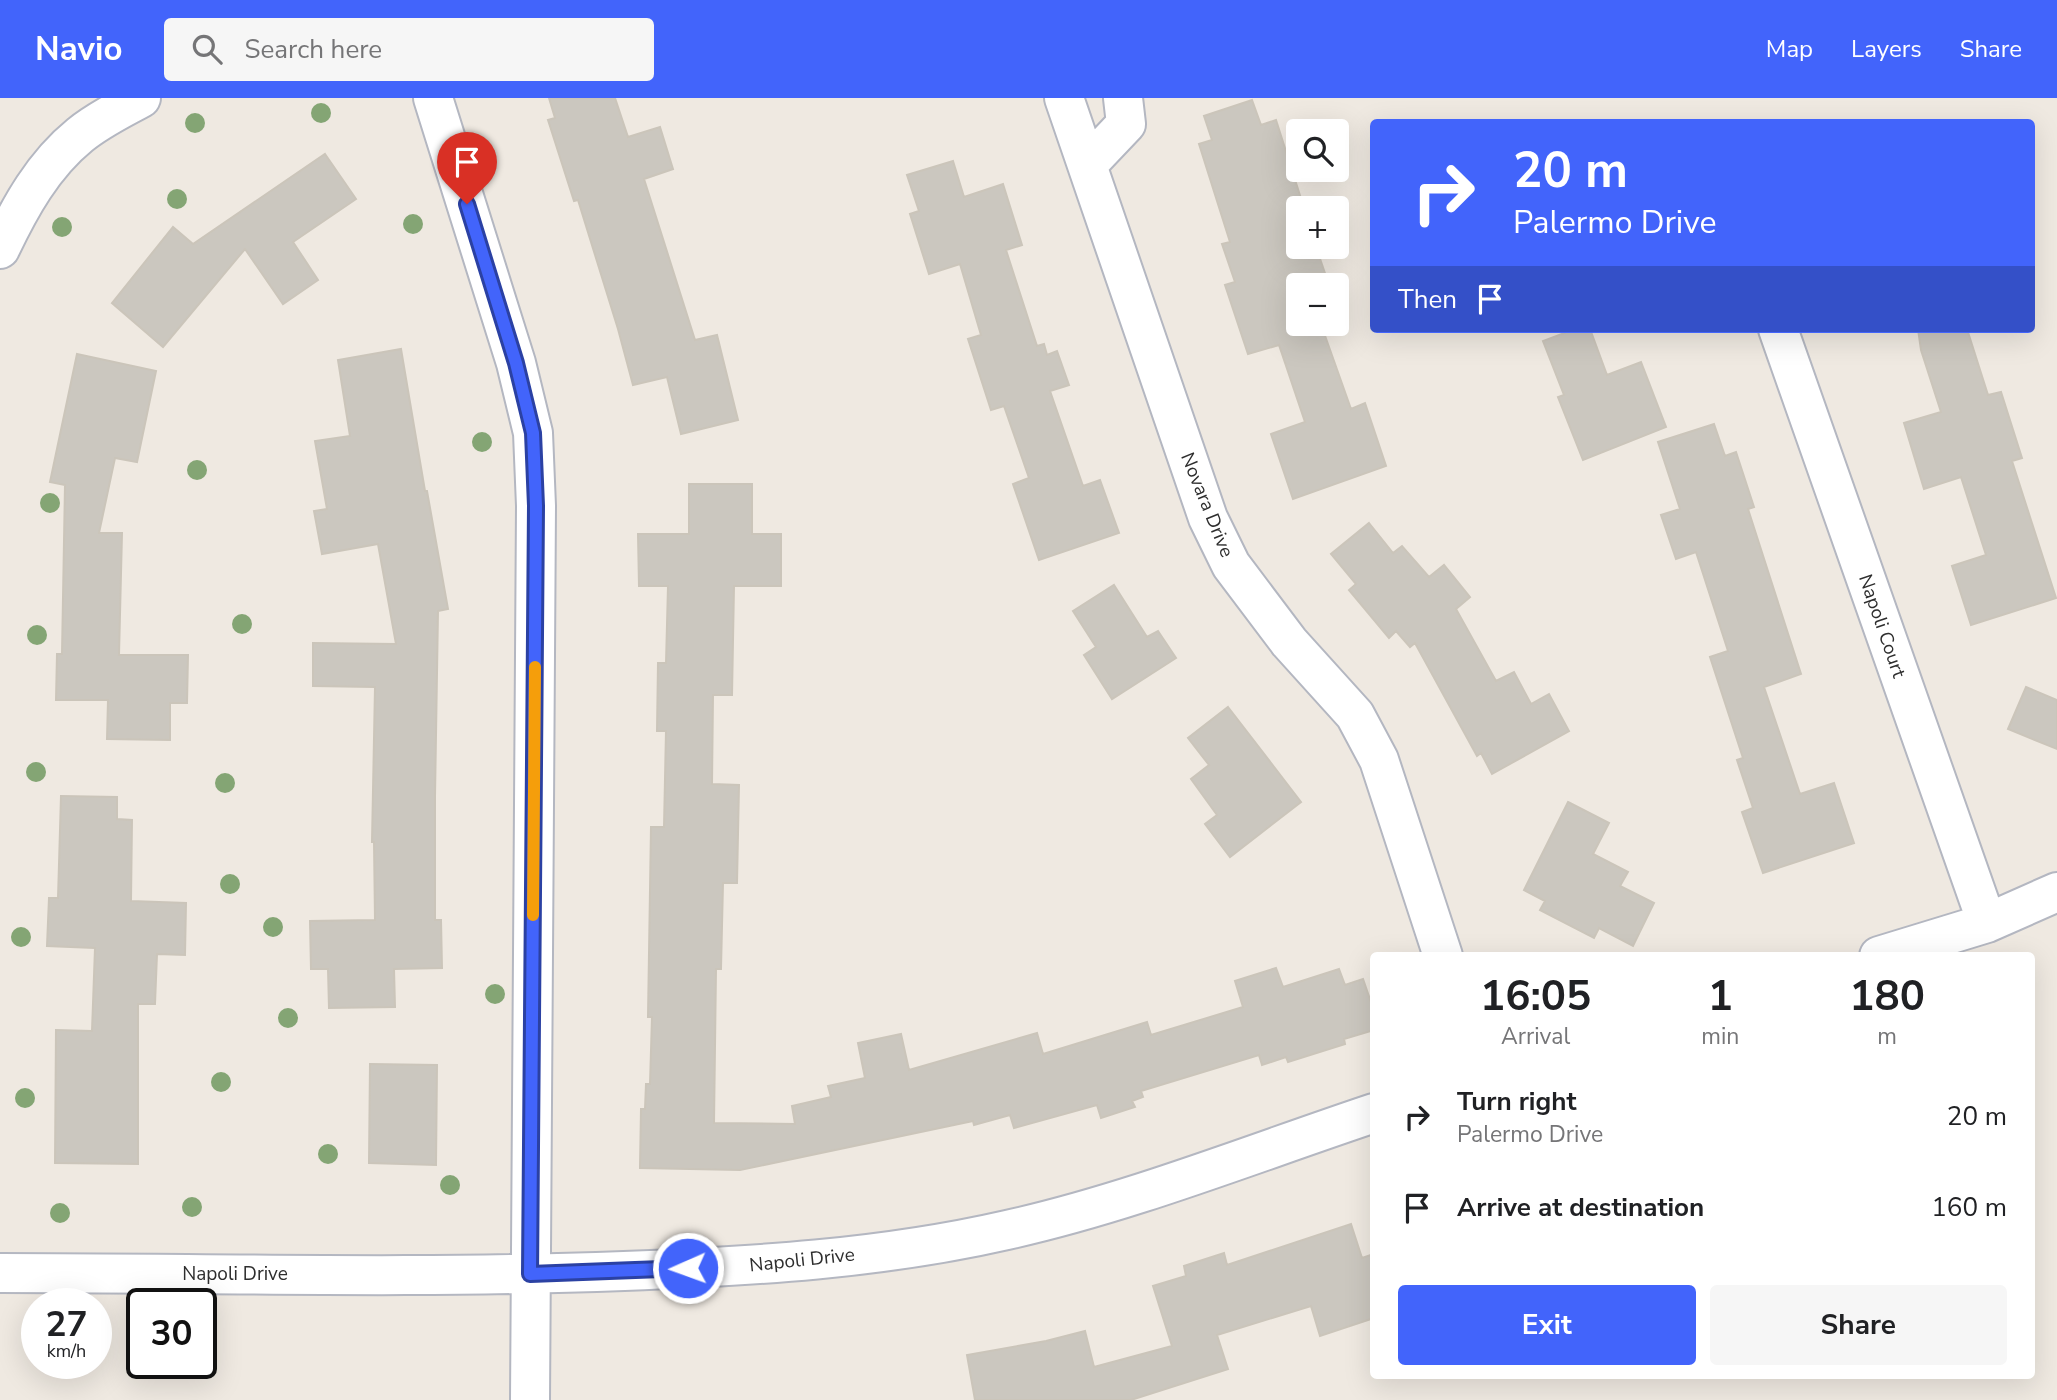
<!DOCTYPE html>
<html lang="en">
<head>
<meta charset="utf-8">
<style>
	:root { --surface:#fff; --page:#f6f6f6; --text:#202124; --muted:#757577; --accent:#4264fb }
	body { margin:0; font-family:"Nunito Sans",sans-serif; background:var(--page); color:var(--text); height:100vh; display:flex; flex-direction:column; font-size:26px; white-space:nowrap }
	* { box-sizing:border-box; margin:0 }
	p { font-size:23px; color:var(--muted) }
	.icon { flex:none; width:38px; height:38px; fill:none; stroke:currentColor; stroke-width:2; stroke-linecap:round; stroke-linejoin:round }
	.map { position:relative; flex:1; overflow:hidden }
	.drawer { position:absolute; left:1370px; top:854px; width:665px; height:427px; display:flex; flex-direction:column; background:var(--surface); border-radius:7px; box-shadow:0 7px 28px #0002 }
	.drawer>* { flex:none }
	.top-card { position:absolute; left:1370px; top:21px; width:665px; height:214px; border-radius:7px; box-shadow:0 7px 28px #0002; background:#4264fb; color:#fff; overflow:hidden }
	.tools { position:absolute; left:1286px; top:21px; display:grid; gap:14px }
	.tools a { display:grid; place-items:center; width:63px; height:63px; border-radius:7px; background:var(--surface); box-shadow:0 7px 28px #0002; font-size:35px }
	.speed { position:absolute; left:21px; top:1190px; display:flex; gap:14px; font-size:35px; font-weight:700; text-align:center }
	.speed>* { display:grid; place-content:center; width:91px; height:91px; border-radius:50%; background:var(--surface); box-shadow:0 7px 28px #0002; line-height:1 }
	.speed small { font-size:18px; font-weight:400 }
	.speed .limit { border:4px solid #111; border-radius:10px; background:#fff; color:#111 }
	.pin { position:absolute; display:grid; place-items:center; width:60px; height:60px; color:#fff; margin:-72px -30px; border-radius:50% 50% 50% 0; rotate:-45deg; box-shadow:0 0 7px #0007 }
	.pin .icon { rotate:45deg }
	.me { position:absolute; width:77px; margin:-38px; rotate:268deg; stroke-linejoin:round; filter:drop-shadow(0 0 5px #0008) }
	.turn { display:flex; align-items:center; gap:24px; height:147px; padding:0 28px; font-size:32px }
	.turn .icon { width:91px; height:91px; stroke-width:2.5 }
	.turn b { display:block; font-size:49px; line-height:60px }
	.then { display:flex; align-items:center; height:66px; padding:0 28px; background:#0003; gap:14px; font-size:26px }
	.eta { display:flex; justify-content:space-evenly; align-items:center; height:119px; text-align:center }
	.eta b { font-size:42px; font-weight:700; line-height:49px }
	.primary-button { display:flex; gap:14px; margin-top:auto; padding:14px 28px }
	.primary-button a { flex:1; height:80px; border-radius:7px; background:var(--accent); color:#fff; font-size:28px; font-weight:700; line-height:80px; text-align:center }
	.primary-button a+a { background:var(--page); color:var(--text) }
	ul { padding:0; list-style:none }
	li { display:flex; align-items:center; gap:21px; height:91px; padding:0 28px }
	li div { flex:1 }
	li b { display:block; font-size:26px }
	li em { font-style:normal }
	header { display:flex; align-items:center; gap:42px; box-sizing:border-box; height:98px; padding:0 35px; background:var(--accent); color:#fff }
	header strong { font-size:33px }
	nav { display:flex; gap:38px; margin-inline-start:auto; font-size:24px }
	.search { width:490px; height:63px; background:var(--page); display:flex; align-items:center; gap:18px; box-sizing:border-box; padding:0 24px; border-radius:7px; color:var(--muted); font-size:26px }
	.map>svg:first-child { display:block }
	.building { fill:#cbc7bf; stroke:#cbc5ba; stroke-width:2 }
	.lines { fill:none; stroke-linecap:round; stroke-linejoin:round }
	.minor-casing { stroke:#b4b7c1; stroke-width:42 }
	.minor { stroke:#fff; stroke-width:38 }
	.tree { fill:#84a574 }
	.route-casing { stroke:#2b41a3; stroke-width:18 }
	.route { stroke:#4264fb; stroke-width:12 }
	.slow { stroke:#f59e0b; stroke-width:12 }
	.labels { text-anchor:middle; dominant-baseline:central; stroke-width:5; stroke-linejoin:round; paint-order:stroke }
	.street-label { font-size:19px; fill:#2e2e2e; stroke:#fff }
</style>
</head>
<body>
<header>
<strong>Navio</strong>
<div class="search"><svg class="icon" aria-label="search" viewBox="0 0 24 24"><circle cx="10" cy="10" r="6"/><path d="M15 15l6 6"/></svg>Search here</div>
<nav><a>Map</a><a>Layers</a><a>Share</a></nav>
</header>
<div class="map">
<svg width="2057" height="1302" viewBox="0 0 2057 1302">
	<rect width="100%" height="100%" fill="#efe9e1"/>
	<path class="building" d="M 549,0 L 615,0 L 628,39 L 660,29 L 673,71 L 644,81 L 695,242 L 717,237 L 738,322 L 681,336 L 667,279 L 633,287 L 618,231 L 578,102 L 574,103 L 548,22 L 555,20 Z
		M 1252,2 L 1261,27 L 1276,22 L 1304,110 L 1298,110 L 1298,149 L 1316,149 L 1329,187 L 1298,187 L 1298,226 L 1337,226 L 1337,212 L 1342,226 L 1323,232 L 1351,311 L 1365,305 L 1386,368 L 1293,401 L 1271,336 L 1305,324 L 1279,247 L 1248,256 L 1225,187 L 1235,184 L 1222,146 L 1230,144 L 1199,46 L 1212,42 L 1204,18 Z
		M 325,56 L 356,101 L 293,144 L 318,182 L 283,206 L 245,151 L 163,249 L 112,205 L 173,129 L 193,146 Z
		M 953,63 L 964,99 L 1003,86 L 1022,147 L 1006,152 L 1037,248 L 1044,246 L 1047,257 L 1057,253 L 1069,287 L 1050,293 L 1083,388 L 1100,382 L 1119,435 L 1039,462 L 1013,386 L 1029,380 L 1004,308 L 991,312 L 968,241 L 981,237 L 960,166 L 929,176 L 910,116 L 919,113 L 907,77 Z
		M 1575,231 L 1590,231 L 1607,277 L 1641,264 L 1666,329 L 1583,362 L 1558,299 L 1564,297 L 1543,243 Z
		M 1918,231 L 1967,231 L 1988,297 L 2001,294 L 2022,360 L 2012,363 L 2056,500 L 1971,527 L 1952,468 L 1986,457 L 1961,379 L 1924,391 L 1904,325 L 1941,314 L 1921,252 Z
		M 401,251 L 425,393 L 427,393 L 448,511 L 438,513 L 435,699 L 435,822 L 441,822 L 442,870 L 394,871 L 395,909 L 329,910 L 328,871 L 311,871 L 310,823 L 375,822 L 374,744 L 372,744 L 375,589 L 313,588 L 313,545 L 396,546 L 378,446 L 322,456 L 314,413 L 327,411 L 315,343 L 350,338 L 338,262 Z
		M 77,256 L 156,273 L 137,364 L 115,360 L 99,435 L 122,435 L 119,557 L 188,557 L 187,605 L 170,605 L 170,642 L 107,641 L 108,602 L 56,602 L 57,556 L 62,556 L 65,387 L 50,384 Z
		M 1714,326 L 1725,358 L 1736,354 L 1754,409 L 1748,411 L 1801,576 L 1764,589 L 1800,696 L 1834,685 L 1854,745 L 1763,775 L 1742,714 L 1753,710 L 1737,662 L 1743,660 L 1710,559 L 1728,553 L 1696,454 L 1676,461 L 1661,417 L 1680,411 L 1658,344 Z
		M 689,386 L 752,386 L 752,436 L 781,436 L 781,488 L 734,488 L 732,597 L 713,597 L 712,686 L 739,687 L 737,785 L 723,785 L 721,871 L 716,871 L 714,1025 L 795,1026 L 792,1008 L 831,999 L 828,988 L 865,980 L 858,945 L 901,936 L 909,972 L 1037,935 L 1043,956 L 1147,924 L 1151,937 L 1243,909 L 1235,883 L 1276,870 L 1283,889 L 1339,871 L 1345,887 L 1363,881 L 1374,913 L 1374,932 L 1344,941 L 1345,946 L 1288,964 L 1286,959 L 1262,967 L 1259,957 L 1141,993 L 1143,999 L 1132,1003 L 1135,1009 L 1101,1020 L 1097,1007 L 1014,1030 L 1010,1017 L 974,1027 L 973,1023 L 740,1072 L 640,1070 L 641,1011 L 645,1011 L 646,986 L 650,986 L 652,919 L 648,919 L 651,729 L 664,729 L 666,633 L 657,633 L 658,565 L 666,565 L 668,488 L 639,488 L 638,436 L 689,436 Z
		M 1369,425 L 1393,455 L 1402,448 L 1429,479 L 1444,467 L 1470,499 L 1456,511 L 1496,583 L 1514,574 L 1531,606 L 1549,596 L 1569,633 L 1492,676 L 1481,655 L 1477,658 L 1415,545 L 1410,549 L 1396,533 L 1389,540 L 1349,492 L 1356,486 L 1331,456 Z
		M 1114,487 L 1147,539 L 1158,533 L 1176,560 L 1112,601 L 1084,557 L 1096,549 L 1073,513 Z
		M 2026,589 L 2057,602 L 2057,651 L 2008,631 Z
		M 1228,609 L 1301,704 L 1230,759 L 1205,726 L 1217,717 L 1191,681 L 1209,667 L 1188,640 Z
		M 61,698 L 117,699 L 117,721 L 132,722 L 131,803 L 186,805 L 185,857 L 157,856 L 155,906 L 138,906 L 138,1066 L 55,1065 L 56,932 L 92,933 L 95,850 L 47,848 L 49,800 L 58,800 Z
		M 1568,704 L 1609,725 L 1593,756 L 1628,774 L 1620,788 L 1654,805 L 1633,848 L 1599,830 L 1594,840 L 1540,812 L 1545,803 L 1524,792 Z
		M 370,966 L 437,967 L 436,1067 L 369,1065 Z
		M 1351,1126 L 1362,1160 L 1374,1156 L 1374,1220 L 1320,1238 L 1311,1208 L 1217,1237 L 1228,1271 L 1131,1302 L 975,1302 L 967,1257 L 1046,1243 L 1085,1233 L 1094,1269 L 1172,1248 L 1153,1188 L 1186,1178 L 1184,1168 L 1224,1155 L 1227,1167 Z"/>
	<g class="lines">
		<g class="minor-casing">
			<path id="minor" d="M 433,0 L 516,265 L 533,335 L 536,408 L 530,1302
				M 1064,0 L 1208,420 L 1231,467 L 1289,544 L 1355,617 L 1379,662 L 1443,858
				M 1088,66 L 1126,26 L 1123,0
				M 0,151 C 20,109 43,67 80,37 C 98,22 121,11 141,0
				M 1778,231 L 1987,825
				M 1879,858 L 1987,825 L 2057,794
				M 0,1175 C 208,1175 416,1181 624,1173 C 753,1168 880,1161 1007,1132 C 1129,1105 1254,1055 1374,1015"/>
		</g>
		<use href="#minor" class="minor"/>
	</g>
	<g class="tree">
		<circle cx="321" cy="15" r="10"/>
		<circle cx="195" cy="25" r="10"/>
		<circle cx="177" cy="101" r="10"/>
		<circle cx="413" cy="126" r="10"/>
		<circle cx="62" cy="129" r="10"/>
		<circle cx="482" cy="344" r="10"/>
		<circle cx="197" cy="372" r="10"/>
		<circle cx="50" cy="405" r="10"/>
		<circle cx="242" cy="526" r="10"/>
		<circle cx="37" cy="537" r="10"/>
		<circle cx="36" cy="674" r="10"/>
		<circle cx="225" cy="685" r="10"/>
		<circle cx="230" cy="786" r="10"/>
		<circle cx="273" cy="829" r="10"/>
		<circle cx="21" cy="839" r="10"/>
		<circle cx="495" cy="896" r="10"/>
		<circle cx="288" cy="920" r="10"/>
		<circle cx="221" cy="984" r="10"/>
		<circle cx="25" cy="1000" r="10"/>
		<circle cx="328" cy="1056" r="10"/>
		<circle cx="450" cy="1087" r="10"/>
		<circle cx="192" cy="1109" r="10"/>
		<circle cx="60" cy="1115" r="10"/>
	</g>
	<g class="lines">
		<g class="route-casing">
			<path id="route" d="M 467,106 L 516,265 L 533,335 L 536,408 L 530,1176 L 688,1170"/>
		</g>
		<use href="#route" class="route"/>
		<path class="slow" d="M 533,817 L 535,569"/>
	</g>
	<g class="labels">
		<g class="street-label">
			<text transform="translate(1207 407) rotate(68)">Novara Drive</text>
			<text transform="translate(1882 528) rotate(71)">Napoli Court</text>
			<text transform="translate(802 1162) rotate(-6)">Napoli Drive</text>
			<text x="235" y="1176">Napoli Drive</text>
		</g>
	</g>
</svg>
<div class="tools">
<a><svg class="icon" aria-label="search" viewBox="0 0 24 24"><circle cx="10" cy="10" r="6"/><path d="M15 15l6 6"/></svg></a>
<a>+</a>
<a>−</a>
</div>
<div class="speed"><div>27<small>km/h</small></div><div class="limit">30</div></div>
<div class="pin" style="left:467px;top:106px;background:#d93025"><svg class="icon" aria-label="arrive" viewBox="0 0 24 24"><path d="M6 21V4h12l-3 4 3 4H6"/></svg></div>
<svg class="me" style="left:688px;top:1170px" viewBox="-20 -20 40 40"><circle r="17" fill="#4264fb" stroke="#fff" stroke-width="3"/><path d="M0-11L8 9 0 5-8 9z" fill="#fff"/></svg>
<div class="top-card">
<div class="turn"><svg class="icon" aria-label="right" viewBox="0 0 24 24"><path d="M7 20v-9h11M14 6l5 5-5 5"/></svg><div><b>20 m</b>Palermo Drive</div></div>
<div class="then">Then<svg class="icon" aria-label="arrive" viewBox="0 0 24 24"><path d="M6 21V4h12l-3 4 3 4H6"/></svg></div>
</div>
<section class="drawer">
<div class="eta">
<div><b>16:05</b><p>Arrival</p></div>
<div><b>1</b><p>min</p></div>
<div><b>180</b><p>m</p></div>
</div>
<ul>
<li><svg class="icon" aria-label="right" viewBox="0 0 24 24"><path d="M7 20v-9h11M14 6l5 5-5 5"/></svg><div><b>Turn right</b><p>Palermo Drive</p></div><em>20 m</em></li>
<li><svg class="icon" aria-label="arrive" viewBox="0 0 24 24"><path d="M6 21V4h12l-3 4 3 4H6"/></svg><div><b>Arrive at destination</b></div><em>160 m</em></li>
</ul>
<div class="primary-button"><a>Exit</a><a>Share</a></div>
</section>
</div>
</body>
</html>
